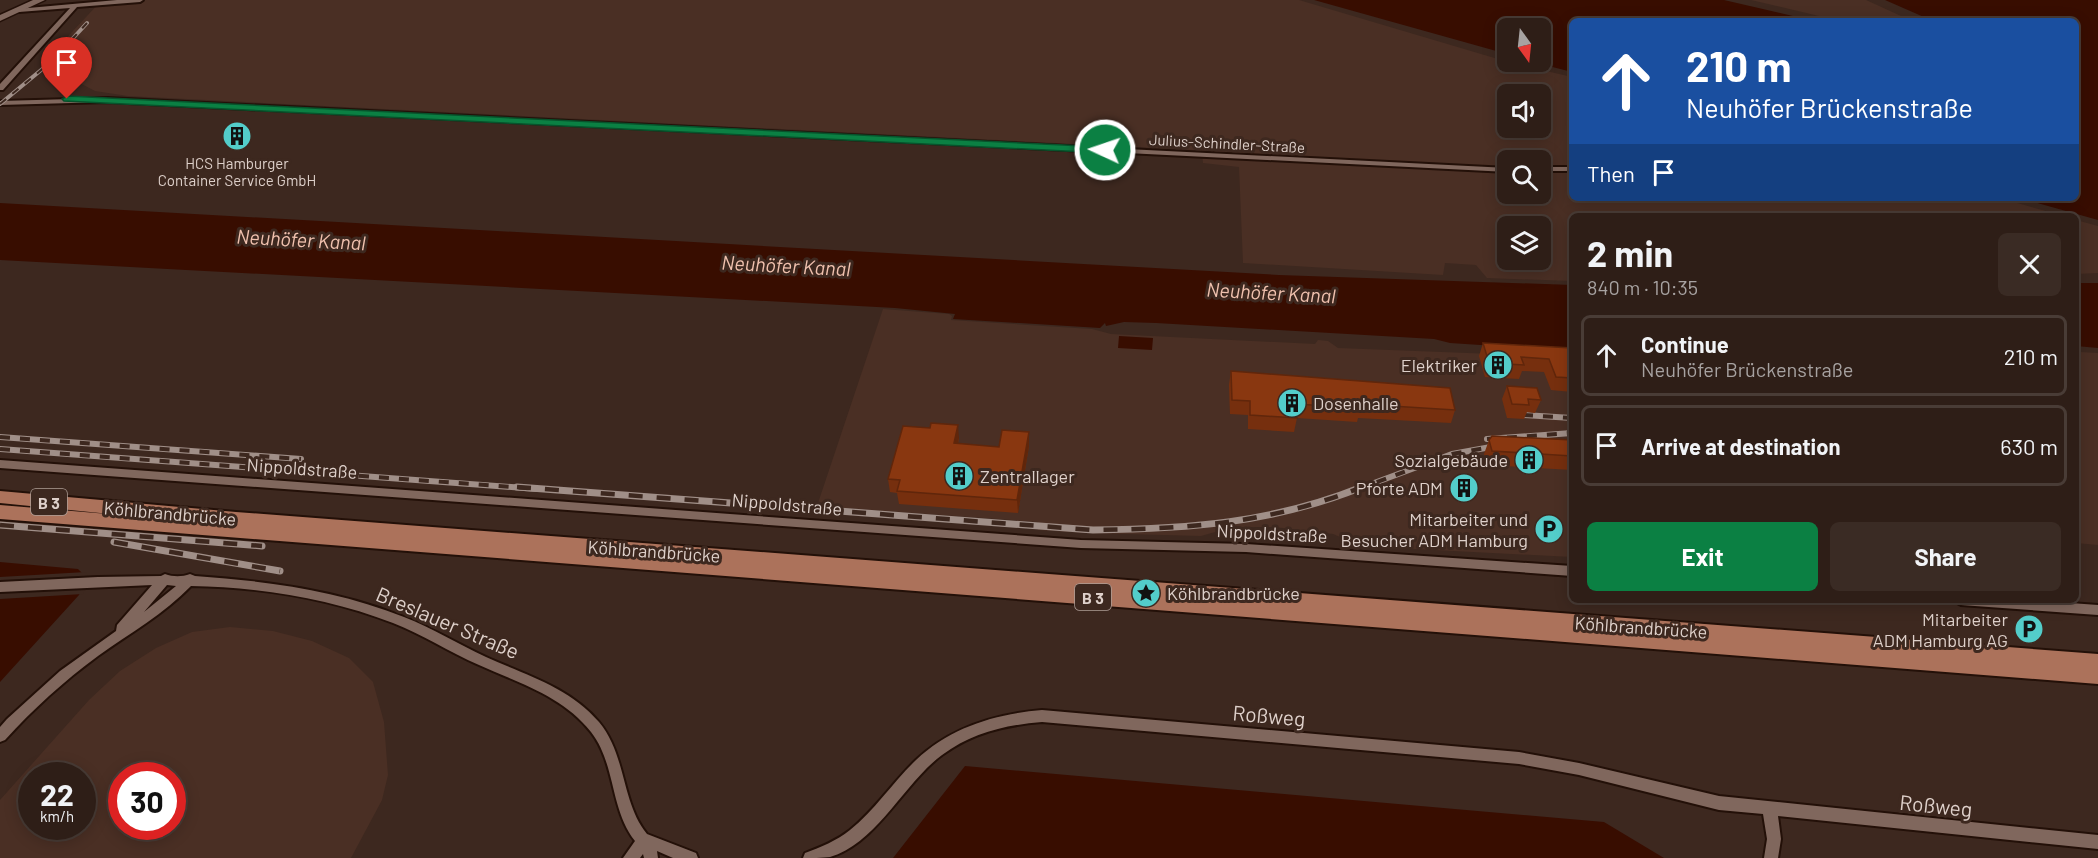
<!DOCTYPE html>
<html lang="en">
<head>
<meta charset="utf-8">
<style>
	:root { --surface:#2e1e17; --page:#3a2b24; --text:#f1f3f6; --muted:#a7a2a1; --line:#493c36; --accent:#0b8043 }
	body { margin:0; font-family:Barlow,sans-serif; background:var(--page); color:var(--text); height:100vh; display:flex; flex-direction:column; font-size:22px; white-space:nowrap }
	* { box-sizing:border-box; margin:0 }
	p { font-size:20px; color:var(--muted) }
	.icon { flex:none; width:33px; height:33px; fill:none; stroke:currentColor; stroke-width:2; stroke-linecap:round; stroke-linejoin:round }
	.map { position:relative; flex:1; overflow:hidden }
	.panel { position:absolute; left:1569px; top:213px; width:510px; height:390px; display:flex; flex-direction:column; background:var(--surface); border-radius:9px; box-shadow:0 3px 15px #0003,0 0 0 2px var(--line) }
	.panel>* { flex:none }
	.guide { position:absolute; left:1569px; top:18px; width:510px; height:183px; border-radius:9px; box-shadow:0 3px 15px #0003,0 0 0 2px var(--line); background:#1a4fa0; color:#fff; overflow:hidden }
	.needle { width:39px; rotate:165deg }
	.tools { position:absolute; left:1497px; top:18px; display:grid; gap:12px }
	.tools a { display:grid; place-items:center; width:54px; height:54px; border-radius:9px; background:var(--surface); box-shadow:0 3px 15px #0003,0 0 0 2px var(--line); font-size:30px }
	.speed { position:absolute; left:18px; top:762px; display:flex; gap:12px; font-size:30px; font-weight:700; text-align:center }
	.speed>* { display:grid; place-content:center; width:78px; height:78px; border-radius:50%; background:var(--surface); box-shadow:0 3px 15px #0003,0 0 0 2px var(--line); line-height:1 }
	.speed small { font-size:15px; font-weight:400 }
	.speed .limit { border:9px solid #d22; background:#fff; color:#111 }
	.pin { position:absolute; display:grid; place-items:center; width:51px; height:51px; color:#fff; margin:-62px -26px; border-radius:50% 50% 50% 0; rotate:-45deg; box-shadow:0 0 6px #0007 }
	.pin .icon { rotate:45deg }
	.me { position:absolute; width:66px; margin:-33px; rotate:273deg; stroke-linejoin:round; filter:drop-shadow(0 0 4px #0008) }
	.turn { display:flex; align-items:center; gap:21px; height:126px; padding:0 18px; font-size:27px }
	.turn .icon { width:78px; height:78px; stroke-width:2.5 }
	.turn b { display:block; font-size:42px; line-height:51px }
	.then { display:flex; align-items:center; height:57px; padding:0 18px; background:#0003; gap:12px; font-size:22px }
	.round { display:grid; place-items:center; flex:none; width:63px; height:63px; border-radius:9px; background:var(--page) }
	.summary { display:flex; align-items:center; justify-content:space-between; height:102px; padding:0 18px }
	h1 { font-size:36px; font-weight:700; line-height:45px }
	.button { display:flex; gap:12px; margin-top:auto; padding:12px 18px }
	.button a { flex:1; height:69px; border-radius:9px; background:var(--accent); color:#fff; font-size:24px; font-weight:700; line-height:69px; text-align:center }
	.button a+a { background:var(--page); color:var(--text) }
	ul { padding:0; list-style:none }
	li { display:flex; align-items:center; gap:18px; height:81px; margin:0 12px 9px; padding:0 6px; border:3px solid var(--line); border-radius:9px }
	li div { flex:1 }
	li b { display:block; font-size:22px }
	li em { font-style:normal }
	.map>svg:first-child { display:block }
	.built { fill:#4a2f24; fill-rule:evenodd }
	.water { fill:#380d00 }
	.pier { fill:#3d281f }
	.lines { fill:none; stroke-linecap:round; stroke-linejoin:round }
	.street-casing { stroke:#231008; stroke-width:4 }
	.secondary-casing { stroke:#231008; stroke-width:3 }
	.primary-casing { stroke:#231008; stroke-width:4 }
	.street { fill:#80675d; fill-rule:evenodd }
	.secondary { fill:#80675d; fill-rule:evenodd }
	.primary { fill:#ac725b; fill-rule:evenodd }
	.rail-far2-casing { stroke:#a08f88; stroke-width:4 }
	.rail-far1-casing { stroke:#a08f88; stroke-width:6 }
	.rail-casing { stroke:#a08f88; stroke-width:7 }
	.rail-far2 { stroke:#3d281f; stroke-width:2; stroke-dasharray:8; stroke-linecap:butt }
	.rail-far1 { stroke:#3d281f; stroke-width:4; stroke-dasharray:10; stroke-linecap:butt }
	.rail { stroke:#3d281f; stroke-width:4.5; stroke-dasharray:14; stroke-linecap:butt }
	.wall { fill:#762f0e }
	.shaded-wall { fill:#60260b }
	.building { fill:#893710; stroke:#60260b; stroke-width:1.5 }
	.route { fill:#0b8043; stroke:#07532c; stroke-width:1.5 }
	.labels { text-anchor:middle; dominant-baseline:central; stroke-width:6; stroke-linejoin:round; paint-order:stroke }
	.far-street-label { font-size:15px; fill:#ded0ca; stroke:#3d281f }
	.far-poi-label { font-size:15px; fill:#ded0ca; stroke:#3d281f }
	.shield { fill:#3d281f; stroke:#ae9e97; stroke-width:1.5 }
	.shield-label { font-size:16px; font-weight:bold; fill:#ded0ca }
	.poi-label { font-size:18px; fill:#ded0ca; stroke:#3d281f; text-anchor:end }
	.street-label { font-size:18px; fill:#ded0ca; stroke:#3d281f }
	.water-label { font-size:20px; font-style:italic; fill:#f0c1ae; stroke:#3d281f }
	.near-street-label { font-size:21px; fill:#ded0ca; stroke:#3d281f }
</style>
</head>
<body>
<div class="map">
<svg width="2098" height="858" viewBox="0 0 2098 858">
	<rect width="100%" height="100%" fill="#3d281f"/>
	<path class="built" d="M 102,0 L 114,0 L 112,3 L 116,0 L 1299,0 L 1508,62 L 1572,77 L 1572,198 L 2000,198 L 2063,216 L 1572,216 L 1572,281 L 1487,278 L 1476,265 L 1445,263 L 1443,275 L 1243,263 L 1239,167 L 1203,163 L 1202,153 L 1214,153 L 1214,151 L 128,96 L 95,91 L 74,80 L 67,63 L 71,48 L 44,62 ZM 1508,94 L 1540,94 L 1540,128 L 1508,128 ZM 1508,160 L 1540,160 L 1540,194 L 1508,194 ZM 1508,226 L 1540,226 L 1540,260 L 1508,260 Z
		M 1751,0 L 1866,0 L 1912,21 L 1840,21 Z
		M 2076,220 L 2098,226 L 2098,273 L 2076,274 Z
		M 883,309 L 949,314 L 952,316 L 951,320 L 1092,329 L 1111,334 L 1315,344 L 1318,340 L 1328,341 L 1338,348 L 1572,357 L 1572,557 L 1376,547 L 1352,542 L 1333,534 L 1274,527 L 1233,527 L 1201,536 L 1087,533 L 1038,530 L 1038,522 L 817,506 Z
		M 2080,352 L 2098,353 L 2098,545 L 2076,543 L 2076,353 Z
		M 230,627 L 273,631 L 312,641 L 349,658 L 373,682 L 384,722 L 388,775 L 382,800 L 351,858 L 0,858 L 0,800 L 89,700 L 120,671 L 156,648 L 192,632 ZM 32,776 L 82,776 L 82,826 L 32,826 ZM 122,776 L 172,776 L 172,826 L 122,826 Z"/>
	<path class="water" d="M 1314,0 L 1724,0 L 1814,21 L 1572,21 L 1572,72 L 1533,62 L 1540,62 L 1540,28 L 1508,28 L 1507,54 Z
		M 1885,0 L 2098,0 L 2098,220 L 2020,198 L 2076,198 L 2076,21 L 1933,21 Z
		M 0,203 L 1279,275 L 1572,285 L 1572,351 L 1450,343 L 1434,339 L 1156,323 L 1124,322 L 1106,326 L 1105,323 L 1100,328 L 953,319 L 955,314 L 895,308 L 0,260 Z
		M 2076,283 L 2098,283 L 2098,348 L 2076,346 Z
		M 1119,336 L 1153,338 L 1152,350 L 1118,348 Z
		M 0,562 L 78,569 L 86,577 L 79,595 L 0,682 Z
		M 965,766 L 1604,822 L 1664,858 L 893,858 Z"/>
	<path class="pier" d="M 86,572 L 89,578 L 83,594 L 0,599 L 0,577 Z"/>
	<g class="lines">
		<g class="street-casing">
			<path id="street" d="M 117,0 L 143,0 L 140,2 L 77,7 L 3,90 L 0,90 L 0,84 L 70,8 L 19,12 L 17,11 L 17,9 Z
				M 108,98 L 1508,168 L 1508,172 L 108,102 L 0,105 L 0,101 Z
				M 1540,167 L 1572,167 L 1572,171 L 1540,171 Z
				M 0,460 L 1081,540 L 1246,544 L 1572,566 L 1572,576 L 1246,552 L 1081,548 L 0,468 Z
				M 165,574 C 173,577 182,577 190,574 L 195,576 C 266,581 337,590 404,617 C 432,628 458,644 486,657 C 526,675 569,687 599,722 C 627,756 621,802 647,834 L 696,853 L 698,858 L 673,858 L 657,851 L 658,858 L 644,858 L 643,854 L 640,858 L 623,858 L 635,841 C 610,810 616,764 591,732 C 563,696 519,683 479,665 C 449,652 422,634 393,623 C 329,598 258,587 191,586 C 164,614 130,633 98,656 C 64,681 33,709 5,740 L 0,742 L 0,727 L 7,719 L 60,671 L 116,631 L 117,625 L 152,585 L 0,592 L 0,582 L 98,577 L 161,576 ZM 167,585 L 176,586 L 144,612 Z
				M 1955,600 L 2028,600 L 2098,605 L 2098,615 L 1961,605 L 1957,603 Z
				M 1042,710 L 1519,752 L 1579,763 L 1719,796 L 2098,835 L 2098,849 L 1778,816 L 1781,839 L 1778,858 L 1764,858 L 1767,839 L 1763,814 L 1719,810 L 1579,775 L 1519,764 L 1042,722 C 1005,725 972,733 942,755 C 904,783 877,843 830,857 C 822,858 811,858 803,858 L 805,853 C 821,847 836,841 850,830 C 875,810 893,782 916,760 C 951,727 995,714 1042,710 Z"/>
		</g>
		<g class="secondary-casing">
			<path id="secondary" d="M 33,0 L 45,0 L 0,21 L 0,15 Z"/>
		</g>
		<g class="primary-casing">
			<path id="primary" d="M 0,491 L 236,512 L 2098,654 L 2098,684 L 0,519 L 0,505 L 120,515 L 0,503 Z"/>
		</g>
		<use href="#street" class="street"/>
		<use href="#secondary" class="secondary"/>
		<use href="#primary" class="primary"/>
		<g class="rail-far2-casing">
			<path id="rail-far2" d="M 0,104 L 52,61 L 87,23"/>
		</g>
		<g class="rail-far1-casing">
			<path id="rail-far1" d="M 1523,415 L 1572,418
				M 0,437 L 301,459
				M 1487,439 L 1572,433
				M 0,449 L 538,489
				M 1358,489 L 1452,454 L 1502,445"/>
		</g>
		<g class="rail-casing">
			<path id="rail" d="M 517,487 L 1093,530 C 1189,529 1272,523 1362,487
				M 0,525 L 262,546
				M 114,542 L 280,571"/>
		</g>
		<use href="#rail-far2" class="rail-far2"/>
		<use href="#rail-far1" class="rail-far1"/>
		<use href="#rail" class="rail"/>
	</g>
	<path class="wall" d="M 1483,343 L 1572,348 L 1572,392 L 1551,390 L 1544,372 L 1522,371 L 1519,379 L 1485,377 L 1479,356 Z
		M 1231,371 L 1455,410 L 1451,423 L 1358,418 L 1357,422 L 1297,418 L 1294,432 L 1248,429 L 1248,415 L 1230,414 L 1229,385 Z
		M 1507,386 L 1541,400 L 1535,413 L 1527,412 L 1524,419 L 1507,418 L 1502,399 Z
		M 930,428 L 959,438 L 958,444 L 999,447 L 1029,446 L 1018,513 L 899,504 L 897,493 L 890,492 L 888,479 Z
		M 1489,440 L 1572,440 L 1572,470 L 1487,465 L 1484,454 Z"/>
	<path class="shaded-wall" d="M 958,425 L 959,438 L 955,457 L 954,443 Z
		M 1029,432 L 1029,446 L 1018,513 L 1017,500 Z"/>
	<path class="building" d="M 1483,343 L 1572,348 L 1572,378 L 1556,377 L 1549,359 L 1521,357 L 1524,365 L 1489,363 Z
		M 1231,371 L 1450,388 L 1455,410 L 1360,404 L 1360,408 L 1296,404 L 1297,418 L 1250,415 L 1250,401 L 1232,400 Z
		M 1507,386 L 1537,388 L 1541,400 L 1528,399 L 1529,405 L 1512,404 Z
		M 931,423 L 958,425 L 954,443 L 999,447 L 1002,430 L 1029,432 L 1017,500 L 897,491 L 900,480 L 888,479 L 903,426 L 930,428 Z
		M 1492,436 L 1572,440 L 1572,456 L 1492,451 L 1489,440 Z"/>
	<path class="route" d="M 67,96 L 1105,147 L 1110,150 L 1105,153 L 64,101 L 62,99 Z"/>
	<defs>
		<g id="building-disc" transform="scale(1.5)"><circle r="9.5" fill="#53cdca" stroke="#3d281f"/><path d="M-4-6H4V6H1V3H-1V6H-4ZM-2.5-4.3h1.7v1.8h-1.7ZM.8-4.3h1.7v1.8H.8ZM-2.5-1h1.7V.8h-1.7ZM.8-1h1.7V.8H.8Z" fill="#111"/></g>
		<g id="parking-disc" transform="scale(1.5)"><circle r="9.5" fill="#53cdca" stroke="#3d281f"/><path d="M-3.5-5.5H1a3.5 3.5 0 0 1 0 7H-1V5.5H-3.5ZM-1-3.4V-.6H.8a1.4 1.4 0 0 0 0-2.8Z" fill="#111"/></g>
		<g id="sight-disc" transform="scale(1.5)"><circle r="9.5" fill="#53cdca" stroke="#3d281f"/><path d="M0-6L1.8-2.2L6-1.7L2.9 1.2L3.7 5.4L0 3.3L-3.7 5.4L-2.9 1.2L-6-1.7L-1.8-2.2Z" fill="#111"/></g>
	</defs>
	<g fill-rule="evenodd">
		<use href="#building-disc" x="237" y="136"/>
		<use href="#building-disc" x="1498" y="365"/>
		<use href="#building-disc" x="1292" y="403"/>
		<use href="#building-disc" x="1529" y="460"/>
		<use href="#building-disc" x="959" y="476"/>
		<use href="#building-disc" x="1464" y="488"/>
		<use href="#parking-disc" x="1549" y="529"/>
		<use href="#sight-disc" x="1146" y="593"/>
		<use href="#parking-disc" x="2029" y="629"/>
	</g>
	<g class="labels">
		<g class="far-street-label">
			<text transform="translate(1227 143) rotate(3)">Julius-Schindler-Straße</text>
		</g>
		<g class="far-poi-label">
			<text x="237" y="163">HCS Hamburger<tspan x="237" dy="17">Container Service GmbH</tspan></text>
		</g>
		<g class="shield">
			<rect x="31" y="489" width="36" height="26" rx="4.5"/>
			<rect x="1075" y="584" width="36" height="26" rx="4.5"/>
		</g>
		<g class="shield-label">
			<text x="49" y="502">B 3</text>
			<text x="1093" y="597">B 3</text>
		</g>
		<g class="poi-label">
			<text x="1477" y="365">Elektriker</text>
			<text x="1313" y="403" text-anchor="start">Dosenhalle</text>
			<text x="1508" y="460">Sozialgebäude</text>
			<text x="980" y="476" text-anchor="start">Zentrallager</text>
			<text x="1443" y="488">Pforte ADM</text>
			<text x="1528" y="519">Mitarbeiter und<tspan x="1528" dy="21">Besucher ADM Hamburg</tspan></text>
			<text x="1167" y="593" text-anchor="start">Köhlbrandbrücke</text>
			<text x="2008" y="619">Mitarbeiter<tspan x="2008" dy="21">ADM Hamburg AG</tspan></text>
		</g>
		<g class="street-label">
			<text transform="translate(302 468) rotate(4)">Nippoldstraße</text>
			<text transform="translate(787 504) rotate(5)">Nippoldstraße</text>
			<text transform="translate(170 513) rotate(5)">Köhlbrandbrücke</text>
			<text transform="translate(1272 533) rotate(3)">Nippoldstraße</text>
			<text transform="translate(654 551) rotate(4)">Köhlbrandbrücke</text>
			<text transform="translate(1641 627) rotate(4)">Köhlbrandbrücke</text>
		</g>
		<g class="water-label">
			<text transform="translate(301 239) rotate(3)">Neuhöfer Kanal</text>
			<text transform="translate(786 265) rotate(3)">Neuhöfer Kanal</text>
			<text transform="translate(1271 292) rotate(3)">Neuhöfer Kanal</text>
		</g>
		<g class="near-street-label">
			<text transform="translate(448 622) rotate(23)">Breslauer Straße</text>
			<text transform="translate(1269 715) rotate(5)">Roßweg</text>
			<text transform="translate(1936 805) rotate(6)">Roßweg</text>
		</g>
	</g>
</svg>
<div class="tools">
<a><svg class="needle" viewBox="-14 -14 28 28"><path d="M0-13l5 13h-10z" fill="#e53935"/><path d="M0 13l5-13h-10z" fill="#a7a2a1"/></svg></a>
<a><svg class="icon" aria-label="sound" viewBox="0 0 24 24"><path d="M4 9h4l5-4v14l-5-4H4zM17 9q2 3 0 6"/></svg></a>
<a><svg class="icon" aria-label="search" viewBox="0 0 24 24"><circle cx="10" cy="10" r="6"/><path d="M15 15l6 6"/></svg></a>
<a><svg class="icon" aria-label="layers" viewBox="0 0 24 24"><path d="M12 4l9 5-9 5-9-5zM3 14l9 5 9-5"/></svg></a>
</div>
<div class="speed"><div>22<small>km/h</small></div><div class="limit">30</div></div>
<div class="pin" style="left:67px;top:99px;background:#d93025"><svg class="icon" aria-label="arrive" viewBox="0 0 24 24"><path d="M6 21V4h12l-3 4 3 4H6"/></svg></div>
<svg class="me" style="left:1105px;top:150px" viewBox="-20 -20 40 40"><circle r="17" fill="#0b8043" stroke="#fff" stroke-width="3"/><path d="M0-11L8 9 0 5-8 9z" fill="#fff"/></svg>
<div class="guide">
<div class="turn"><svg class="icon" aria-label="ahead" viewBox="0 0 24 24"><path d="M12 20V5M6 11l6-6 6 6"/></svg><div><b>210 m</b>Neuhöfer Brückenstraße</div></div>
<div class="then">Then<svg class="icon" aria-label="arrive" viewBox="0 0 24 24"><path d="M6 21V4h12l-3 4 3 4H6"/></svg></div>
</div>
<section class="panel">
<div class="summary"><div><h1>2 min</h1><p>840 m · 10:35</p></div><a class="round"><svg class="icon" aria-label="close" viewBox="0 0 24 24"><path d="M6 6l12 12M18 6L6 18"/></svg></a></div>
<ul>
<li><svg class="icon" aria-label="ahead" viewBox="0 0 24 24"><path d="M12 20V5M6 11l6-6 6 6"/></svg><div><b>Continue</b><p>Neuhöfer Brückenstraße</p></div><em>210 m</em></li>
<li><svg class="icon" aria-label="arrive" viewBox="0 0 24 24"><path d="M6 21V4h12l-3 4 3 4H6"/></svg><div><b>Arrive at destination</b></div><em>630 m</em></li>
</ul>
<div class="button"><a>Exit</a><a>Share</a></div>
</section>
</div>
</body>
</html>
